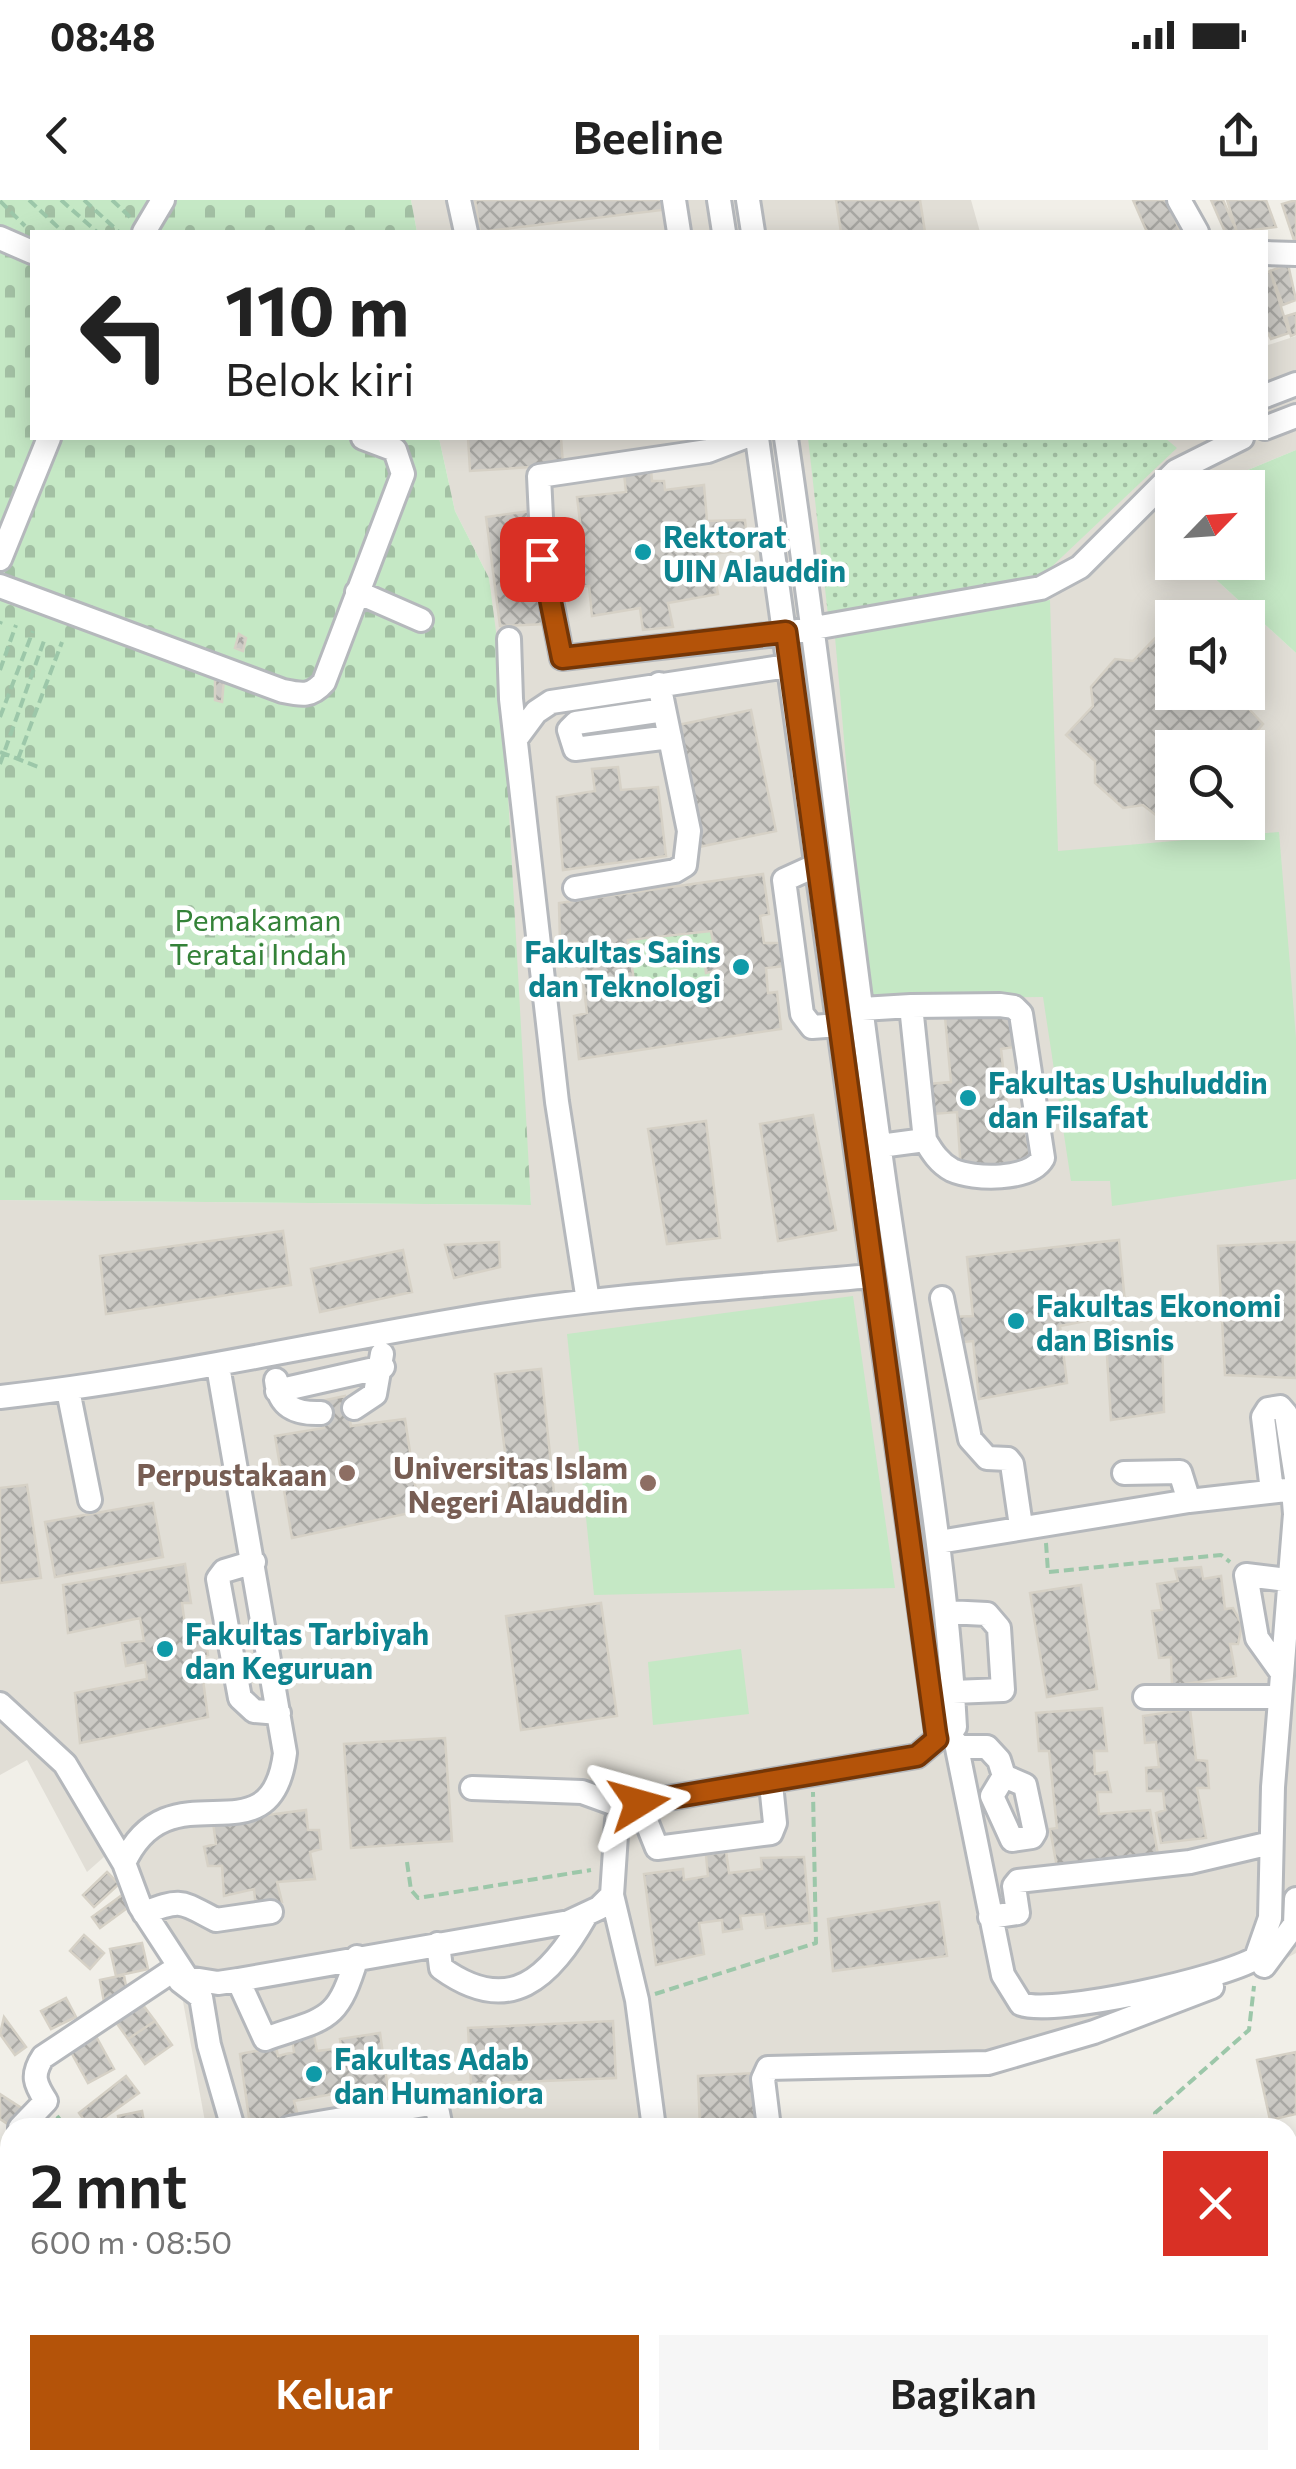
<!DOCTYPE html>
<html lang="id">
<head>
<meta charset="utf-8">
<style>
	:root { --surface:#fff; --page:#f6f6f6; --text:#222; --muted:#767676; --accent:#b45309 }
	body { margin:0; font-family:Commissioner,sans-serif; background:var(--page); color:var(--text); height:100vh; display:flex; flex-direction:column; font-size:38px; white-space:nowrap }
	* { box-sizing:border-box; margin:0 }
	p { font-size:32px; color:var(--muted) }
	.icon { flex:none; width:55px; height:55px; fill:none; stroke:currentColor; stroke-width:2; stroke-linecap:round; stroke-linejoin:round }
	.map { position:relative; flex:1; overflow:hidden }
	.side { position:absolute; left:0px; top:1918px; width:1298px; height:352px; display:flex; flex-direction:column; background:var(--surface); border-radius:30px 30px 0 0; box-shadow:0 5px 25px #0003 }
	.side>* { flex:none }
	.top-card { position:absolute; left:30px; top:30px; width:1238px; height:210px; border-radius:0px; box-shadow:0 5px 25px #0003; background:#fff; color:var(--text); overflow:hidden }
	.needle { width:65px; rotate:65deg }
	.fabs { position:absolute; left:1155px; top:270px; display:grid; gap:20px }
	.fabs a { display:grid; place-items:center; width:110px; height:110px; border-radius:0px; background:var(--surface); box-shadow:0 5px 25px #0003; font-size:50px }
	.pin { position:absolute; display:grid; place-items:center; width:85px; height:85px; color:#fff; margin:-42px; border-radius:20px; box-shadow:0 5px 15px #0006 }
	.me { position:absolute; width:110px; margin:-55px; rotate:82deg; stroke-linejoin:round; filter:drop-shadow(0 0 8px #0008) }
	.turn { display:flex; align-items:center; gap:35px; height:210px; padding:0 30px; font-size:45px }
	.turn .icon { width:130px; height:130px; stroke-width:2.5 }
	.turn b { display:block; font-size:70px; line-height:85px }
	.round { display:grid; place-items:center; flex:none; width:105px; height:105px; border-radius:0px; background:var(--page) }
	.overview { display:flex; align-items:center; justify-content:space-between; height:170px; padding:0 30px }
	h1 { font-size:60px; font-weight:600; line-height:75px }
	.cta { display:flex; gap:20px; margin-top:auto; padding:20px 30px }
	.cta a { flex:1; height:115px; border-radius:0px; background:var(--accent); color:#fff; font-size:40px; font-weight:600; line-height:115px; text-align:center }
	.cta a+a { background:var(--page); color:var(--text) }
	.status { display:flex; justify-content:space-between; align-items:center; height:70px; padding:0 50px; background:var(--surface); direction:ltr }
	.status svg { height:28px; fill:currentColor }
	header { display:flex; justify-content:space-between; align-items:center; height:130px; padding:0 30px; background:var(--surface); font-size:45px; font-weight:600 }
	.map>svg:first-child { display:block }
	.education { fill:#e1ded6; fill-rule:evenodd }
	.grass { fill:#c5e8c5 }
	.cemetery { fill:url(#cemetery-stones) }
	.park { fill:url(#park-dots) }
	.building { fill:url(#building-cross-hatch); stroke:#d6d1c6; stroke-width:2.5; fill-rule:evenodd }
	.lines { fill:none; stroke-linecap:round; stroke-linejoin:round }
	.minor-casing { stroke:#b5b8bc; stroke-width:28 }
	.path { stroke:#9cc7a9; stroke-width:4; stroke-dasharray:10 5; stroke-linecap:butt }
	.minor { stroke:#fff; stroke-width:22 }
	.route-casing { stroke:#753606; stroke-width:25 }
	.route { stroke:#b45309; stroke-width:18 }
	.culture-dot { fill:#0f9aa8; stroke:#fff; stroke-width:4 }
	.education-dot { fill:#8d6e63; stroke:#fff; stroke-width:4 }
	.labels { text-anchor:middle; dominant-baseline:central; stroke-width:9; stroke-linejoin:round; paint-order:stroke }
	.culture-label { font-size:30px; font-weight:bold; fill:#0d838f; stroke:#fff; text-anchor:start }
	.park-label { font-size:30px; fill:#348238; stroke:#fff }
	.education-label { font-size:30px; font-weight:bold; fill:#785e54; stroke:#fff; text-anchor:end }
</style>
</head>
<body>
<div class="status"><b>08:48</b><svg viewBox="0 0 49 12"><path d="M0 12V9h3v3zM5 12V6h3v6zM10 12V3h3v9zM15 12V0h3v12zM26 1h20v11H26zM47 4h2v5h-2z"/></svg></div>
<header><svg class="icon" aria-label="back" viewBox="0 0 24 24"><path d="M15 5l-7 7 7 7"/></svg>Beeline<svg class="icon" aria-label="share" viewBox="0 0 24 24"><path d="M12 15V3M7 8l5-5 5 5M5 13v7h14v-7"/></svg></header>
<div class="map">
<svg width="1296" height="2269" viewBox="0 0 1296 2269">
	<defs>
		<pattern id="cemetery-stones" width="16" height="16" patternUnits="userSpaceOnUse" patternTransform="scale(2.5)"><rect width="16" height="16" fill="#c5e8c5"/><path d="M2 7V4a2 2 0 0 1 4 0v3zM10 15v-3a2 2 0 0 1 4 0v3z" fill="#a3c0a4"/></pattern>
		<pattern id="park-dots" width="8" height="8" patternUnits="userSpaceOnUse" patternTransform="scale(2.5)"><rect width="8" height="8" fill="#c5e8c5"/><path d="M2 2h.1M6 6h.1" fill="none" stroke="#a3c0a4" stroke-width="1.8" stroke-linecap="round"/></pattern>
		<pattern id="building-cross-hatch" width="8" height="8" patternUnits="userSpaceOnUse" patternTransform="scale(2.5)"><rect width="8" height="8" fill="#cccac5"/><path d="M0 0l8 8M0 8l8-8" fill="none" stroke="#a9a8a4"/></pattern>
	</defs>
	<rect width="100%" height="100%" fill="#f1efe8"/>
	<path class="education" d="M 411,0 L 971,0 L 980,32 L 417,32 Z
		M 1296,136 L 1296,250 L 1207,287 L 1172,288 L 1169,335 L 1172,362 L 1198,363 L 1296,453 L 1296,1753 L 1259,1773 L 999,1871 L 888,1877 L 770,1863 L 777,1927 L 206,1927 L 180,1785 L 105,1656 L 87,1672 L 27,1560 L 0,1575 L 0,1000 L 531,1005 L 489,378 L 455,311 L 439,238 L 1265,238 L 1265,146 ZM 1172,418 L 1248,418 L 1248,492 L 1172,492 ZM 1172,548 L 1248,548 L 1248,622 L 1172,622 Z"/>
	<path class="grass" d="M 1296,250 L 1296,453 L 1198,363 L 1248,362 L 1248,288 L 1207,287 Z
		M 1050,400 L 1058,651 L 1279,632 L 1296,838 L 1296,979 L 1112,1006 L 1110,981 L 1071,981 L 1043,797 L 867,799 L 835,437 Z
		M 853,1096 L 895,1388 L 594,1395 L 567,1134 Z
		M 741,1449 L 749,1514 L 653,1525 L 648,1462 Z"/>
	<path class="cemetery" d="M 0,0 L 411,0 L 417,32 L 32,32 L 32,238 L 439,238 L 455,311 L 489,378 L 501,470 L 531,1005 L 0,1000 Z"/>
	<path class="park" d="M 808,238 L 1165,238 L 1177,248 L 1044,374 L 828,415 Z
		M 711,731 L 714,748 L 707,772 L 718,770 L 722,790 L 637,801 L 628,740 Z"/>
	<path class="building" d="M 475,0 L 661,0 L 662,10 L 480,32 Z
		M 836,0 L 920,0 L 925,32 L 841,32 Z
		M 1133,0 L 1167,0 L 1180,32 L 1147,32 Z
		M 1211,0 L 1223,0 L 1237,32 L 1225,32 Z
		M 1227,0 L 1266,0 L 1276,27 L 1237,32 Z
		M 1296,0 L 1296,46 L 1282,4 Z
		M 1288,64 L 1296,100 L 1283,105 L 1270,71 Z
		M 1270,71 L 1289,133 L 1271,139 L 1265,128 L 1265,74 Z
		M 1296,113 L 1296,134 L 1291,136 L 1286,116 Z
		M 468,238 L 561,238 L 563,265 L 470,271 Z
		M 651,270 L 652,281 L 664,281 L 665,290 L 704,285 L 707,321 L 745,320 L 748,350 L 711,354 L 718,394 L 668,403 L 673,427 L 643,430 L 640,408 L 592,416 L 589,386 L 562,387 L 556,340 L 582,338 L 577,297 L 626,292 L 624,273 Z
		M 531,311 L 546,424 L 500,426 L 486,317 Z
		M 1164,429 L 1172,437 L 1172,492 L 1233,492 L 1263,524 L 1242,548 L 1172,548 L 1172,622 L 1180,622 L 1175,630 L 1143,605 L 1123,608 L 1095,583 L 1095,561 L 1066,535 L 1093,506 L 1091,487 L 1115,459 L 1133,461 Z
		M 239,434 L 246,438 L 243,451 L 235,448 Z
		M 215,477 L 224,479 L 222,502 L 215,500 Z
		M 751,510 L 776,631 L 699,647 L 673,526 Z
		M 618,567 L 621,590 L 658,587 L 666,656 L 563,670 L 557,597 L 595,591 L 592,569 Z
		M 763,674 L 769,714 L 760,716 L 764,743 L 783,743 L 786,766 L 766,768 L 768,793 L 777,792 L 781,829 L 579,859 L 574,816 L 587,813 L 578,742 L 560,743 L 559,703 ZM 711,731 L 714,748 L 703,751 L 706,773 L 718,770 L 722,790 L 637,801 L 628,740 Z
		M 1008,810 L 1014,847 L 1001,849 L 1009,924 L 1024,924 L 1031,962 L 961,971 L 957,912 L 933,914 L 929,884 L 951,882 L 945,817 Z
		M 813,915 L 836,1030 L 778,1041 L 760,924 Z
		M 706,921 L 720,1038 L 667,1044 L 648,929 Z
		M 283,1031 L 291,1085 L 106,1114 L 100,1056 Z
		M 1119,1040 L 1126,1113 L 1060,1126 L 1067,1183 L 979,1199 L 973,1141 L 953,1143 L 950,1117 L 973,1116 L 967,1057 Z
		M 499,1042 L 500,1067 L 454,1078 L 445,1045 Z
		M 1296,1042 L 1296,1178 L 1225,1175 L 1218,1046 Z
		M 403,1050 L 412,1092 L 320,1112 L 311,1069 Z
		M 1162,1136 L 1164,1212 L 1111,1220 L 1106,1140 Z
		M 541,1169 L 555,1302 L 512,1306 L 495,1174 Z
		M 345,1196 L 351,1226 L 405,1219 L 419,1311 L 292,1338 L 275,1236 L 324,1228 L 321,1201 Z
		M 27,1285 L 41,1378 L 0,1383 L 0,1288 Z
		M 153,1303 L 163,1357 L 55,1377 L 45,1322 Z
		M 185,1364 L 191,1403 L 182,1403 L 186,1432 L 205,1431 L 208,1455 L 191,1459 L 194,1480 L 203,1480 L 208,1517 L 80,1543 L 75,1493 L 147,1479 L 145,1462 L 126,1466 L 122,1443 L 144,1441 L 140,1418 L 68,1433 L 63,1385 Z
		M 1201,1367 L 1203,1379 L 1221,1376 L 1225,1409 L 1233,1408 L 1242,1425 L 1238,1444 L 1230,1444 L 1236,1476 L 1172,1486 L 1171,1457 L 1159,1458 L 1152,1411 L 1162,1410 L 1157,1384 L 1178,1381 L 1175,1369 Z
		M 1081,1385 L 1097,1489 L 1047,1497 L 1030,1393 Z
		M 601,1403 L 617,1516 L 521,1530 L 506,1416 Z
		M 1102,1508 L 1107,1551 L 1094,1551 L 1095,1574 L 1107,1572 L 1111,1592 L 1097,1592 L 1099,1614 L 1150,1610 L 1158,1655 L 1057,1667 L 1050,1629 L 1057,1628 L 1049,1551 L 1039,1551 L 1036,1513 Z
		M 1190,1509 L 1196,1560 L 1207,1561 L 1209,1588 L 1197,1588 L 1206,1638 L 1161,1643 L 1156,1613 L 1165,1610 L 1163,1591 L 1147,1591 L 1146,1568 L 1159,1567 L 1156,1542 L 1145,1543 L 1143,1516 Z
		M 445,1538 L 452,1641 L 351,1648 L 344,1544 Z
		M 306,1610 L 308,1630 L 319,1630 L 321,1649 L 310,1652 L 315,1679 L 277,1682 L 282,1702 L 256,1708 L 254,1689 L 224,1696 L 222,1666 L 208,1666 L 204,1647 L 216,1644 L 213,1622 Z
		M 726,1651 L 729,1673 L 762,1669 L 761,1658 L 804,1657 L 810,1723 L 766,1728 L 764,1714 L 740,1716 L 742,1729 L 723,1732 L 722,1720 L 699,1723 L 704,1754 L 656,1765 L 644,1674 L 683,1669 L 684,1680 L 708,1676 L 706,1655 Z
		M 107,1672 L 119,1684 L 94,1707 L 83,1695 Z
		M 122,1695 L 130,1706 L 100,1728 L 92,1717 Z
		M 939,1702 L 947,1756 L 833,1771 L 828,1719 Z
		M 84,1735 L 104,1753 L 90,1769 L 70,1751 Z
		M 142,1743 L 148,1769 L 116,1776 L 110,1749 Z
		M 124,1775 L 128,1797 L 104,1802 L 100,1780 Z
		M 137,1797 L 155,1821 L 128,1839 L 113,1818 Z
		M 66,1798 L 76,1817 L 51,1829 L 41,1811 Z
		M 4,1817 L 26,1847 L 15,1855 L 0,1834 Z
		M 155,1821 L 172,1845 L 145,1864 L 128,1839 Z
		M 613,1821 L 616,1878 L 471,1884 L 468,1828 Z
		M 92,1829 L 114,1869 L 88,1883 L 66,1843 Z
		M 313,1830 L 317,1851 L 341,1848 L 340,1839 L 380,1833 L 389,1897 L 346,1905 L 344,1892 L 294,1901 L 298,1916 L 250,1925 L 240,1854 L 276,1847 L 278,1856 L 294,1852 L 291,1832 Z
		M 1296,1852 L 1296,1914 L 1270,1920 L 1257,1860 Z
		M 756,1873 L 763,1928 L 700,1928 L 698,1876 Z
		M 126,1876 L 139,1893 L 90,1928 L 79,1913 Z
		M 0,1894 L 23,1909 L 12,1927 L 0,1919 Z
		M 142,1911 L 145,1928 L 120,1928 L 118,1916 Z
		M 346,2260 L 374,2260 L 373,2269 L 344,2269 Z
		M 495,2260 L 575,2260 L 577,2269 L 497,2269 Z
		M 631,2260 L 720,2260 L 719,2269 L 632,2269 Z
		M 743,2260 L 780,2260 L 779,2269 L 743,2269 Z"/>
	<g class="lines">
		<g class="minor-casing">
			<path id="minor" d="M 459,0 L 466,32
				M 674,0 L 679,32
				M 719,0 L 724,32
				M 748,0 L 753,32
				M 1179,0 L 1197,32
				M 144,32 L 163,0
				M 0,38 L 32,52
				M 1265,53 L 1296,54
				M 1265,196 L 1296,184
				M 1265,228 L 1296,216
				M 742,238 L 708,251 L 539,276 L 543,359 L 562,458 L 786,433 L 1041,388 L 1080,367 L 1176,271 L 1242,238
				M 757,238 L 937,1533
				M 786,238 C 822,482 849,727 883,972 C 909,1157 945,1340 955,1527
				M 0,359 L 49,238
				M 0,386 L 283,491 C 302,495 311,497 324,482 L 403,274 L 395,250 L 363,238
				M 357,392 L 421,420
				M 509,439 L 511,499 L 557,902 L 588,1101
				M 664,510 L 576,523 L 569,530 L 575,549 L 670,537
				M 516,539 L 536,512 L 551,502 L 788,466
				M 817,665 L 784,680 L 802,814 L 812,827 L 839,825
				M 575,688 L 675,671 L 685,665 L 689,631 L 659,484
				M 911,806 L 1000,805 L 1014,807 L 1021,814 L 1043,958 C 1030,981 974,980 952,970 C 939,963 932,952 925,940
				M 862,809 L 911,806 L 925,940 L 880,946
				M 942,1098 L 970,1239 L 987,1258 L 1008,1259 L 1012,1264 L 1021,1326
				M 218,1166 L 285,1553 C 271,1667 170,1562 124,1663 L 140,1706 L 187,1778 L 218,1783 L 238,1780 L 569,1722 L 599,1708 L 612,1695 L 617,1620 L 639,1603 L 917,1556 L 937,1539
				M 276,1180 C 279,1207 295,1214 321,1213
				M 68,1190 L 90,1300
				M 277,1191 L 383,1167
				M 0,1197 C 154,1180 304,1146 457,1120 C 594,1096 734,1088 872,1076
				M 354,1208 L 375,1194 L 382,1154
				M 1124,1273 L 1180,1272 L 1189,1301
				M 1272,1291 L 1263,1217 L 1268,1209 L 1280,1207 L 1286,1214 L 1296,1278
				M 939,1342 L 1189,1301 L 1296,1289
				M 254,1362 L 224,1371 L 218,1379 L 240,1498 L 254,1511 L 279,1513
				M 947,1412 L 987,1414 L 999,1428 L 1003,1490 L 953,1492
				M 1282,1473 L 1257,1438 L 1246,1375 L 1287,1380
				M 1145,1497 L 1280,1497
				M 0,1504 L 65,1564 L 124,1663
				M 956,1543 L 1003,1775 L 1021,1804 C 1055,1816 1224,1778 1256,1758 L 1270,1718 L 1273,1587 L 1295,1314 L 1293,1289
				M 957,1547 L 987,1547 L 999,1560 L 1004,1576
				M 1004,1576 L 1025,1585 L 1035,1632 L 1032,1637 L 1012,1640 L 992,1596 Z
				M 472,1588 L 582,1592 L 629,1609
				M 639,1603 L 657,1648 L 771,1633 L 775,1623 L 771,1584
				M 612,1695 L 637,1800 L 654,1928
				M 144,1713 C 183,1698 181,1702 216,1720 L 271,1712
				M 990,1717 L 1018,1713 L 1014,1686 L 1018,1681 L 1190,1662 L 1271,1643
				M 438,1744 L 441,1768 C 510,1818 550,1778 586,1715
				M 1264,1766 L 1295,1724 L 1296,1699
				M 238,1780 L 265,1839 C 328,1817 337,1823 357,1757
				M 180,1781 L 201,1797 L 209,1845 L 233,1928
				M 20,1928 L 46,1901 C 35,1884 31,1875 43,1857 L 169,1773
				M 289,1928 L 436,1903 L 441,1928
				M 769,1928 L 763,1879 L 768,1868 L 988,1863 L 1094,1832 L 1212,1787
				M 1288,2025 L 1296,2030
				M 488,2260 L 490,2269
				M 1281,2261 L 1284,2269
				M 627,2269 L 628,2260"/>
		</g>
		<path class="path" d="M 29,0 L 63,32
			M 61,0 L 97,32
			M 84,0 L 119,32
			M 112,0 L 130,17
			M 0,1 L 25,26
			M 0,424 L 1,421
			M 0,470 L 16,425
			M 0,517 L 33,431
			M 0,552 L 41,568
			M 18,559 L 62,442
			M 0,564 L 45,438
			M 1046,1343 L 1048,1372 L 1221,1355 L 1230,1362
			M 407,1662 L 411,1690 L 418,1698 L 591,1670
			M 655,1794 L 816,1743 L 813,1592
			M 57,1916 L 67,1928
			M 1160,1928 L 1155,1913 L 1249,1830 L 1254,1786
			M 730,2269 L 730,2260"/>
		<use href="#minor" class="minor"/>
	</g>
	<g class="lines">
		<g class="route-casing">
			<path id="route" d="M 542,359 L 562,458 L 786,432 L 936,1534 L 937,1539 L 917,1556 L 639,1603"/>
		</g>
		<use href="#route" class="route"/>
	</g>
	<g class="culture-dot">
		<circle cx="643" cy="352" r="10"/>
		<circle cx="741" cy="767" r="10"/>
		<circle cx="968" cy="898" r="10"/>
		<circle cx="1016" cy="1121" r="10"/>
		<circle cx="165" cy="1449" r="10"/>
		<circle cx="314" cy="1874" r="10"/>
	</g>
	<g class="education-dot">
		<circle cx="347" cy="1273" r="10"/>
		<circle cx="648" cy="1283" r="10"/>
	</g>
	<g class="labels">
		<g class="culture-label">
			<text x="663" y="335">Rektorat<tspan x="663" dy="34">UIN Alauddin</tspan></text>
			<text x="721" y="750" text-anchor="end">Fakultas Sains<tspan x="721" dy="34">dan Teknologi</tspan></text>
			<text x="988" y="881">Fakultas Ushuluddin<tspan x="988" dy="34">dan Filsafat</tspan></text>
			<text x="1036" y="1104">Fakultas Ekonomi<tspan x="1036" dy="34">dan Bisnis</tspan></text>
			<text x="185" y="1432">Fakultas Tarbiyah<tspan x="185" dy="34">dan Keguruan</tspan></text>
			<text x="334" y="1857">Fakultas Adab<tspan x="334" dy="34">dan Humaniora</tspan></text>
		</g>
		<g class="park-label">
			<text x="258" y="718">Pemakaman<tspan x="258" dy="34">Teratai Indah</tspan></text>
		</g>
		<g class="education-label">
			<text x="628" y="1266">Universitas Islam<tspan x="628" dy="34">Negeri Alauddin</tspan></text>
			<text x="327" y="1273">Perpustakaan</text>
		</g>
	</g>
</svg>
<div class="fabs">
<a><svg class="needle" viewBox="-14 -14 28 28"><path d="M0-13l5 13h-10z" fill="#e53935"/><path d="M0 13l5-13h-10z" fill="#767676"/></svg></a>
<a><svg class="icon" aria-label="sound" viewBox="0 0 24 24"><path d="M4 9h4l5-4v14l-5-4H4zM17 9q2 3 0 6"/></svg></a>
<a><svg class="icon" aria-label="search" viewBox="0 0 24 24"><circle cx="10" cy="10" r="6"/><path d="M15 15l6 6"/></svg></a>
</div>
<div class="pin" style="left:542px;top:359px;background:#d93025"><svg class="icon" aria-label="arrive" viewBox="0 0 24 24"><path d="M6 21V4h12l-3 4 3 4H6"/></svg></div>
<svg class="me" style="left:639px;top:1603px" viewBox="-20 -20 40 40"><path d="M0-17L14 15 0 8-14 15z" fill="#b45309" stroke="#fff" stroke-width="4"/></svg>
<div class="top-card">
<div class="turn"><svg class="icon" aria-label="left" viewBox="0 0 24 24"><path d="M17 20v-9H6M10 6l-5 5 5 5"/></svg><div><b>110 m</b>Belok kiri</div></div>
</div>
<section class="side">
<div class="overview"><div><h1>2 mnt</h1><p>600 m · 08:50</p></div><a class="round" style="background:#d93025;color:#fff"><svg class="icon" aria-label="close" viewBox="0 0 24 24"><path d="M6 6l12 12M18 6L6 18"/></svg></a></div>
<div class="cta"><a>Keluar</a><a>Bagikan</a></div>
</section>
</div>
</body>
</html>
